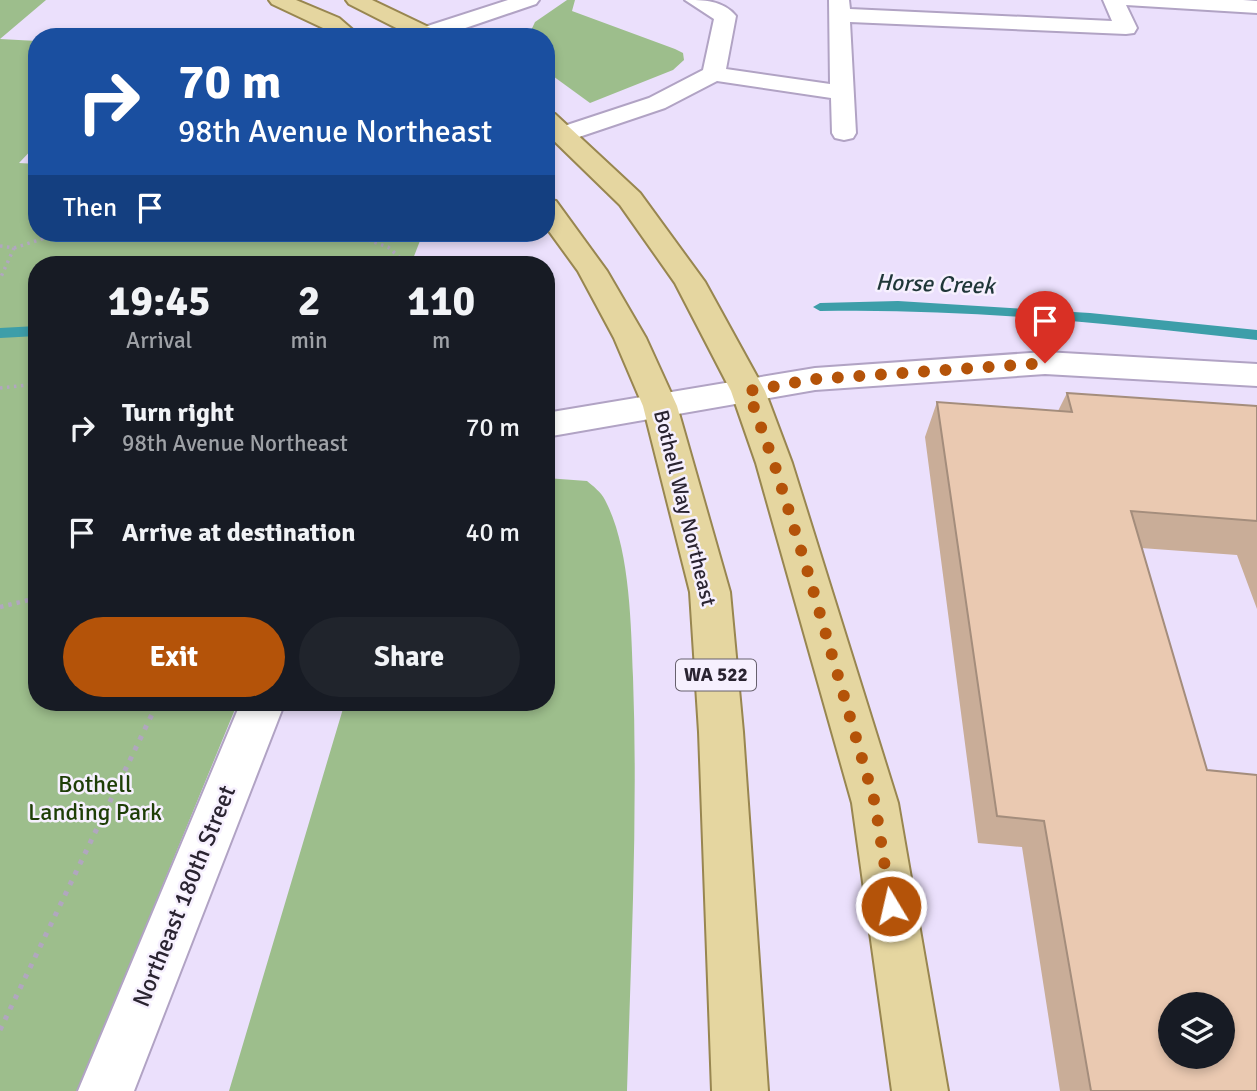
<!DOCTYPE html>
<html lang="en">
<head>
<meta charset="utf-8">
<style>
	:root { --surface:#171b24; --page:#20242c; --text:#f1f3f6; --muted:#9ea1a6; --accent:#b45309 }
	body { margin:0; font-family:Signika,sans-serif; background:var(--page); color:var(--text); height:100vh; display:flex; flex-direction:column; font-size:26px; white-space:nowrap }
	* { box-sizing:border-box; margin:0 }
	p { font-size:23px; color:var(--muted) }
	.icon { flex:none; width:38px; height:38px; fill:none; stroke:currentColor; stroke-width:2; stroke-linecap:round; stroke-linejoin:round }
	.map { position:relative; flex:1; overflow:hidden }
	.side { position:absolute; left:28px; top:256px; width:527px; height:455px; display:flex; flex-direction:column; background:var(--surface); border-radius:28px; box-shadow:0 4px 10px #0003 }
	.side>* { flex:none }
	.hud { position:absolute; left:28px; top:28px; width:527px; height:214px; border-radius:28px; box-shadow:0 4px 10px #0003; background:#1a4fa0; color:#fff; overflow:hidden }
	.fabs { position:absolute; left:1158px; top:992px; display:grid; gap:14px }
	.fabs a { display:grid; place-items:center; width:77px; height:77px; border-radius:50%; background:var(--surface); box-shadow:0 4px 10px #0003; font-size:35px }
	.pin { position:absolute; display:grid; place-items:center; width:60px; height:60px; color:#fff; margin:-72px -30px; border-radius:50% 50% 50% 0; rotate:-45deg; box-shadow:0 0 7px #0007 }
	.pin .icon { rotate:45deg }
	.me { position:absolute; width:77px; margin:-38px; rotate:351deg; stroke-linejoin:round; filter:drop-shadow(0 0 5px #0008) }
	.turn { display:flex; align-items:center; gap:24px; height:147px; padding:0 35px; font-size:32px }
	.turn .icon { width:91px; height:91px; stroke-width:2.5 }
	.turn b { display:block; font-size:49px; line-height:60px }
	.then { display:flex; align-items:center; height:66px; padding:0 35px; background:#0003; gap:14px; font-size:26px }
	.eta { display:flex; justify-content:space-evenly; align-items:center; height:119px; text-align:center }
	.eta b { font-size:42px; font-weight:700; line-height:49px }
	.action { display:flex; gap:14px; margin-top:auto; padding:14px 35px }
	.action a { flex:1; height:80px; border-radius:42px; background:var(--accent); color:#fff; font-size:28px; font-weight:700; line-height:80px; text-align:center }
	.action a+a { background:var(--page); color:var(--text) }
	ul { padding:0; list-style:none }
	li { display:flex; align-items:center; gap:21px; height:105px; padding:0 35px }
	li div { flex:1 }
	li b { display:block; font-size:26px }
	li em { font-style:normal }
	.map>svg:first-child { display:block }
	.green { fill:#9dbe8c }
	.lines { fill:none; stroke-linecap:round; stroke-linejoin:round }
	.stream { fill:#3d9ea9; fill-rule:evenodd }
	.minor-casing { stroke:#b1a3c4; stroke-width:4 }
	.major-casing { stroke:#988650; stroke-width:4 }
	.path-far2 { stroke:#b1a7bf; stroke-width:3.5; stroke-dasharray:2.5 4.5; stroke-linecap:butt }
	.path-far1 { stroke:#b1a7bf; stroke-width:4.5; stroke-dasharray:3.5 5; stroke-linecap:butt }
	.path { stroke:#b1a7bf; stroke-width:5; stroke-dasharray:4.5 7; stroke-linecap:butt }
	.minor { fill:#fff; fill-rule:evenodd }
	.major { fill:#e5d6a0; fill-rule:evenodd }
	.wall { fill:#c9ad98 }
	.building { fill:#eac9b1; stroke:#a48d7c; stroke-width:2; fill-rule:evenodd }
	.route { stroke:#b45309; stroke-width:12; stroke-dasharray:0 21.6 }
	.labels { text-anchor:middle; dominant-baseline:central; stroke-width:5; stroke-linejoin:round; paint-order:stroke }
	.shield { fill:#f6f0fe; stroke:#67616e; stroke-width:2 }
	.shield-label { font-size:19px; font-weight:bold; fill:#2a2431 }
	.street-label { font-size:21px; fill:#2a2431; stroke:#f6f0fe }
	.water-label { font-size:23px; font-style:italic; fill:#1f3638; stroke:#f6f0fe }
	.near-park-label { font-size:24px; fill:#1e3e06; stroke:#f6f0fe }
	.near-street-label { font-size:24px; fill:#2a2431; stroke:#f6f0fe }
</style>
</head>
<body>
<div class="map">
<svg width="1257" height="1091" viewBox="0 0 1257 1091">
	<rect width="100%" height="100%" fill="#ebe0fc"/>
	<path class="green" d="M 0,0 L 46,0 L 0,39 L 37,41 L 37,144 L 19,163 L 37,164 L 37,233 L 423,233 L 411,264 L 37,264 L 37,702 L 238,702 L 78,1091 L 0,1091 Z
		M 567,0 L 575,0 L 572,11 L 675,49 L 683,53 L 684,60 L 673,70 L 590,103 L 546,71 L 546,37 L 528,37 L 535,22 Z
		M 546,478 L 587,481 C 593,486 601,492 605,500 C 630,547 631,624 633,677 C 638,815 631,953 627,1091 L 229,1091 L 345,702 L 546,702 Z"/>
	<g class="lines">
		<path class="stream" d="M 898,301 L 1090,313 L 1257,330 L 1257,340 C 1112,324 966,308 820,311 L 813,307 L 820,303 Z
			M 37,326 L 37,336 L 0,338 L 0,328 Z"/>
		<g class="minor-casing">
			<path id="minor" d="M 508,0 L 539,0 L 536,4 L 439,37 L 406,37 L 409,32 Z
				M 685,0 C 703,0 723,0 736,16 L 726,69 L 830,84 L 829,0 L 849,0 L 850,9 L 1112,21 L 1103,0 L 1243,0 L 1257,1 L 1257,13 L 1126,5 L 1137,28 L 1134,33 L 1126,34 L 850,22 L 856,133 L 853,138 L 844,140 L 835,138 L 832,133 L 831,98 L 717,81 L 665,108 L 573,139 L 564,142 L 555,139 L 551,134 L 555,129 L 649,98 L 703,70 L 714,19 Z
				M 1045,352 L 1257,364 L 1257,386 L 1045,374 L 815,390 L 546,437 L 546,413 L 815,368 Z
				M 241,702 L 285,702 L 134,1091 L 78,1091 Z"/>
		</g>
		<g class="major-casing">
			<path id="major" d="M 269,0 L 296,0 L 339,18 L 361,37 L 336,37 L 323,28 L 272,4 Z
				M 346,0 L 372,0 L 439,32 L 442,37 L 414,37 L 349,4 Z
				M 546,112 L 555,114 L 640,193 L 705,282 L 765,391 L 792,463 L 898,803 L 948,1091 L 892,1091 L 852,803 L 756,463 L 731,391 L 675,283 L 620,205 L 546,133 Z
				M 546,199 L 556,201 L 607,271 L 646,338 L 677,406 L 730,592 L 743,732 L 768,1091 L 712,1091 L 699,732 L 690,592 L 643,406 L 614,338 L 578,271 L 546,227 Z"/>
		</g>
		<path class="path-far2" d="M 348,233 L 388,247 L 407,264
			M 0,246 L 14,248 L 0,279
			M 14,248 L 60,233
			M 0,388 L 37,384"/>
		<path class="path-far1" d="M 0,607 L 37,598
			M 154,709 L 158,702"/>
		<path class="path" d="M 0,1030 L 155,708"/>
		<use href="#minor" class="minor"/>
		<use href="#major" class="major"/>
	</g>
	<path class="wall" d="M 1067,393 L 1257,406 L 1257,609 L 1237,555 L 1141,548 L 1257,1091 L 1060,1091 L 1022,847 L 978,843 L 925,437 L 937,402 L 1058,411 Z"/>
	<path class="building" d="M 1067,393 L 1257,406 L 1257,521 L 1131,511 L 1207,770 L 1257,775 L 1257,1091 L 1091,1091 L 1044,821 L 997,816 L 937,402 L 1072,412 ZM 1171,1004 L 1223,1004 L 1223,1057 L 1171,1057 Z"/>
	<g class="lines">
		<path class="route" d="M 891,906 L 875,803 L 809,576 L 774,463 L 748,391 L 815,379 L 1045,363"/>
	</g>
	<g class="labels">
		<rect class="shield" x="676" y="659.5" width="80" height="31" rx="5"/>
		<g class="shield-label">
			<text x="716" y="675">WA 522</text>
		</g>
		<g class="street-label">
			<text transform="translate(685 508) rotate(76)">Bothell Way Northeast</text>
		</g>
		<g class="water-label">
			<text transform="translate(935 284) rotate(2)">Horse Creek</text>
		</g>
		<g class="near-park-label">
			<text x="95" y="784">Bothell<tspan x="95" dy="28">Landing Park</tspan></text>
		</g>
		<g class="near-street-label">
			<text transform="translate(184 896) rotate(-68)">Northeast 180th Street</text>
		</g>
	</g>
</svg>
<div class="fabs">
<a><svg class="icon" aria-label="layers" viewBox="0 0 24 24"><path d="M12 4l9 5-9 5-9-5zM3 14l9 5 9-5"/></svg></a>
</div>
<div class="pin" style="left:1045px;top:363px;background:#d93025"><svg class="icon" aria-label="arrive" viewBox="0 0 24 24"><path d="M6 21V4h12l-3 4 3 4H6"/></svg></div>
<svg class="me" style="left:891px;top:906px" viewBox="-20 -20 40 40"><circle r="17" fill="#b45309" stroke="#fff" stroke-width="3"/><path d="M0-11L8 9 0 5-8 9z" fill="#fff"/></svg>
<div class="hud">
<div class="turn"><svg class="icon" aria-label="right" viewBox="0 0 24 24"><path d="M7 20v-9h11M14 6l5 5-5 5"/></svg><div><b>70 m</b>98th Avenue Northeast</div></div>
<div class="then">Then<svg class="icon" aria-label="arrive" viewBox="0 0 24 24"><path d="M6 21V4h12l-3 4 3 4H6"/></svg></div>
</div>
<section class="side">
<div class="eta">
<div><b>19:45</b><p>Arrival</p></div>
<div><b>2</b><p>min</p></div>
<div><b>110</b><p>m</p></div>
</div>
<ul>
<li><svg class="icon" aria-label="right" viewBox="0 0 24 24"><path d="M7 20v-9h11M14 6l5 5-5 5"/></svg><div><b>Turn right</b><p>98th Avenue Northeast</p></div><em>70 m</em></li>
<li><svg class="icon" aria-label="arrive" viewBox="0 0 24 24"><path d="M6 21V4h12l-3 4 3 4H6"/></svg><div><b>Arrive at destination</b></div><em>40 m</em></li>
</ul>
<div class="action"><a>Exit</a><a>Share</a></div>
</section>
</div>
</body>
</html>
